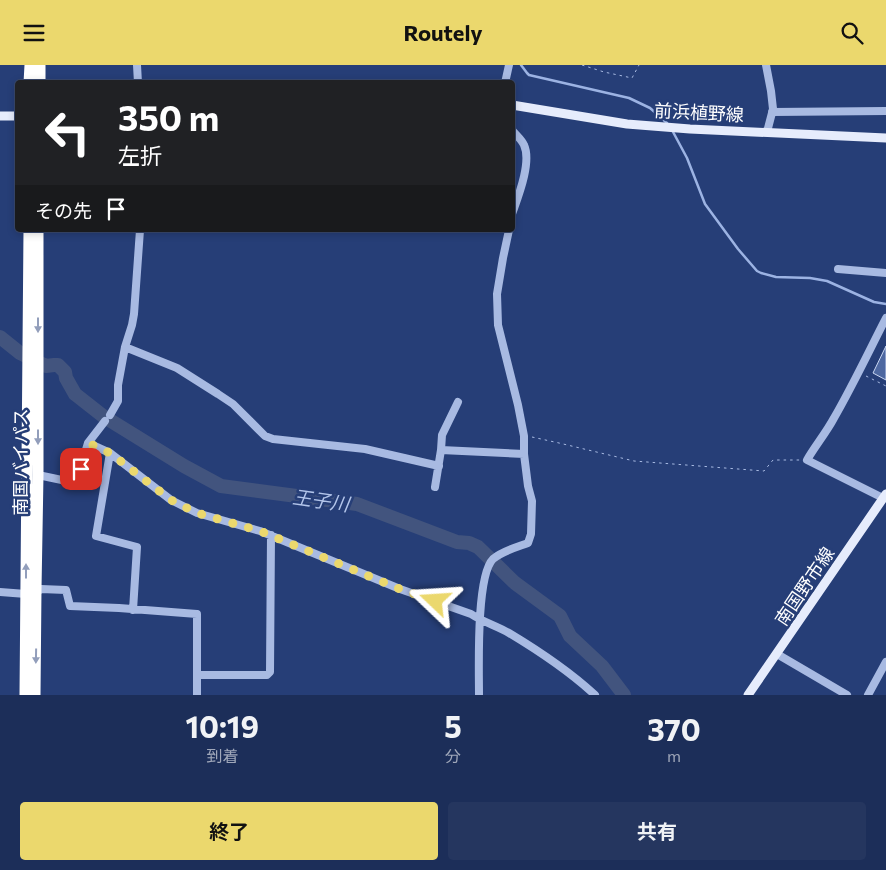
<!DOCTYPE html>
<html lang="ja">
<head>
<meta charset="utf-8">
<style>
	:root { --surface:#1c2e59; --page:#25365f; --text:#f1f3f6; --muted:#a0a8ba; --line:#3a4a6f; --accent:#ebd86d }
	body { margin:0; font-family:Commissioner,"Noto Sans JP",sans-serif; background:var(--page); color:var(--text); height:100vh; display:flex; flex-direction:column; font-size:19px; white-space:nowrap }
	* { box-sizing:border-box; margin:0 }
	p { font-size:16px; color:var(--muted) }
	.icon { flex:none; width:28px; height:28px; fill:none; stroke:currentColor; stroke-width:2; stroke-linecap:round; stroke-linejoin:round }
	.map { position:relative; height:630px; overflow:hidden }
	.panel { display:flex; flex-direction:column; background:var(--surface); flex:1 }
	.panel>* { flex:none }
	.hud { position:absolute; left:15px; top:15px; width:500px; height:152px; border-radius:5px; box-shadow:0 2px 8px #0003,0 0 0 1px var(--line); background:#202124; color:#fff; overflow:hidden }
	.pin { position:absolute; display:grid; place-items:center; width:42px; height:42px; color:#fff; margin:-21px; border-radius:10px; box-shadow:0 2px 8px #0006 }
	.me { position:absolute; width:55px; margin:-28px; rotate:290deg; stroke-linejoin:round; filter:drop-shadow(0 0 4px #0008) }
	.turn { display:flex; align-items:center; gap:18px; height:105px; padding:0 20px; font-size:22px }
	.turn .icon { width:65px; height:65px; stroke-width:2.5 }
	.turn b { display:block; font-size:35px; line-height:42px }
	.then { display:flex; align-items:center; height:48px; padding:0 20px; background:#0003; gap:10px; font-size:19px }
	.eta { display:flex; justify-content:space-evenly; align-items:center; height:85px; text-align:center }
	.eta b { font-size:30px; font-weight:700; line-height:35px }
	.primary-button { display:flex; gap:10px; margin-top:auto; padding:10px 20px }
	.primary-button a { flex:1; height:58px; border-radius:5px; background:var(--accent); color:#111; font-size:20px; font-weight:700; line-height:58px; text-align:center }
	.primary-button a+a { background:var(--page); color:var(--text) }
	header { display:flex; justify-content:space-between; align-items:center; height:65px; padding:0 20px; background:var(--accent); color:#111; font-size:22px; font-weight:700 }
	.map>svg:first-child { display:block }
	.lines { fill:none; stroke-linecap:round; stroke-linejoin:round }
	.stream { stroke:#9cb3e3; stroke-width:2.5 }
	.river { stroke:#42547e; stroke-width:14 }
	.building { fill:#4e68a1; stroke:#cad7f2 }
	.path { stroke:#a8bae2; stroke-width:1; stroke-dasharray:2.5 4; stroke-linecap:butt }
	.minor { stroke:#a8bae2; stroke-width:8 }
	.major { stroke:#e6ecfc; stroke-width:9 }
	.highway { stroke:#fff; stroke-width:11 }
	.oneway { fill:#929ebb }
	.route { stroke:#ebd86d; stroke-width:9; stroke-dasharray:0 16.2 }
	.labels { text-anchor:middle; dominant-baseline:central; stroke-width:5; stroke-linejoin:round; paint-order:stroke }
	.street-label { font-size:18px; fill:#fff; stroke:#263e77 }
	.water-label { font-size:19px; font-style:italic; fill:#b3c5ea; stroke:#263e77 }
</style>
</head>
<body>
<header><svg class="icon" aria-label="menu" viewBox="0 0 24 24"><path d="M4 6h16M4 12h16M4 18h16"/></svg>Routely<svg class="icon" aria-label="search" viewBox="0 0 24 24"><circle cx="10" cy="10" r="6"/><path d="M15 15l6 6"/></svg></header>
<div class="map">
<svg width="886" height="630" viewBox="0 0 886 630">
	<rect width="100%" height="100%" fill="#263e77"/>
	<g class="lines">
		<path class="stream" d="M 521,0 L 527,8 L 529,10 L 629,33 L 650,43 L 667,58
			M 672,65 L 687,93 L 705,139 L 738,184 L 757,206 L 761,208 L 776,212 L 810,213 L 827,216 L 874,237 L 886,239"/>
		<path class="river" d="M 0,272 L 20,288 L 46,301 L 54,300 L 58,300 L 65,307 L 66,313 L 75,329 L 103,351 L 184,401 L 221,421 L 357,439 L 457,477 L 469,478 L 478,482 L 515,518 L 560,551 L 570,571 L 602,601 L 624,630"/>
	</g>
	<path class="building" d="M 886,281 L 886,315 L 873,308 Z"/>
	<g class="lines">
		<path class="path" d="M 582,0 L 604,7 L 632,13 L 639,0
			M 866,311 L 886,321
			M 532,372 L 559,378 L 634,396 L 764,406 L 773,395 L 800,395"/>
		<path class="minor" d="M 137,0 L 138,18
			M 766,0 L 771,26 L 773,44 L 767,67
			M 505,18 L 509,0
			M 772,47 L 886,46
			M 512,65 C 516,70 522,75 524,80 C 532,97 518,132 512,149
			M 838,204 L 886,208
			M 125,282 L 177,303 L 218,329 L 233,339 L 265,371 L 273,374 L 365,384 L 439,401
			M 110,350 L 118,336 L 118,320 L 125,282 L 132,260 L 134,249 L 140,165
			M 88,378 L 110,388 L 171,435 L 197,448 L 260,466 L 400,524 L 471,549 C 483,557 497,561 509,568 C 539,586 569,606 595,630
			M 441,385 L 524,389
			M 110,388 L 96,471 L 137,482 L 133,545
			M 38,410 L 76,418 L 88,378 L 105,356
			M 435,422 L 441,385 L 442,370 L 458,337
			M 883,433 L 807,395 C 815,381 826,368 834,353 C 853,320 869,286 886,253
			M 0,527 L 26,529 L 36,528 L 41,524 L 66,525 L 70,541 L 119,543 L 197,549 L 197,630
			M 777,589 L 847,630
			M 197,610 L 267,610 L 270,607 L 271,470
			M 479,630 C 479,604 476,511 493,494 C 502,486 517,482 528,478 L 531,469 L 532,436 L 528,421 L 524,389 L 524,371 L 518,340 L 498,260 L 497,229 L 503,193 L 509,165
			M 868,630 L 886,597"/>
		<path class="major" d="M 512,40 L 627,59 L 690,64 L 886,73
			M 0,51 L 18,51
			M 748,630 L 886,429"/>
		<path class="highway" d="M 29,18 L 30,0
			M 40,18 L 40,0
			M 25,630 L 29,165
			M 35,630 L 36,524 L 38,410 L 38,165"/>
	</g>
	<defs><path id="oneway-solid" d="M-6-.8H1V-3.2L6.5 0L1 3.2V.8H-6Z" transform="scale(1.25)"/></defs>
	<g class="oneway">
		<use href="#oneway-solid" transform="translate(38 260) rotate(90)"/>
		<use href="#oneway-solid" transform="translate(38 372) rotate(90)"/>
		<use href="#oneway-solid" transform="translate(26 506) rotate(-90)"/>
		<use href="#oneway-solid" transform="translate(36 591) rotate(91)"/>
	</g>
	<g class="lines">
		<path class="route" d="M 81,404 L 88,378 L 110,388 L 171,435 L 197,448 L 260,466 L 400,524 L 435,536"/>
	</g>
	<g class="labels">
		<g class="street-label">
			<text transform="translate(699 47) rotate(3)">前浜植野線</text>
			<text transform="translate(20 397) rotate(-90)">南国バイパス</text>
			<text transform="translate(804 521) rotate(-56)">南国野市線</text>
		</g>
		<g class="water-label">
			<text transform="translate(321 435) rotate(8)">王子川</text>
		</g>
	</g>
</svg>
<div class="pin" style="left:81px;top:404px;background:#d93025"><svg class="icon" aria-label="arrive" viewBox="0 0 24 24"><path d="M6 21V4h12l-3 4 3 4H6"/></svg></div>
<svg class="me" style="left:435px;top:536px" viewBox="-20 -20 40 40"><path d="M0-17L14 15 0 8-14 15z" fill="#ebd86d" stroke="#fff" stroke-width="4"/></svg>
<div class="hud">
<div class="turn"><svg class="icon" aria-label="left" viewBox="0 0 24 24"><path d="M17 20v-9H6M10 6l-5 5 5 5"/></svg><div><b>350 m</b>左折</div></div>
<div class="then">その先<svg class="icon" aria-label="arrive" viewBox="0 0 24 24"><path d="M6 21V4h12l-3 4 3 4H6"/></svg></div>
</div>
</div>
<section class="panel">
<div class="eta">
<div><b>10:19</b><p>到着</p></div>
<div><b>5</b><p>分</p></div>
<div><b>370</b><p>m</p></div>
</div>
<div class="primary-button"><a>終了</a><a>共有</a></div>
</section>
</body>
</html>
